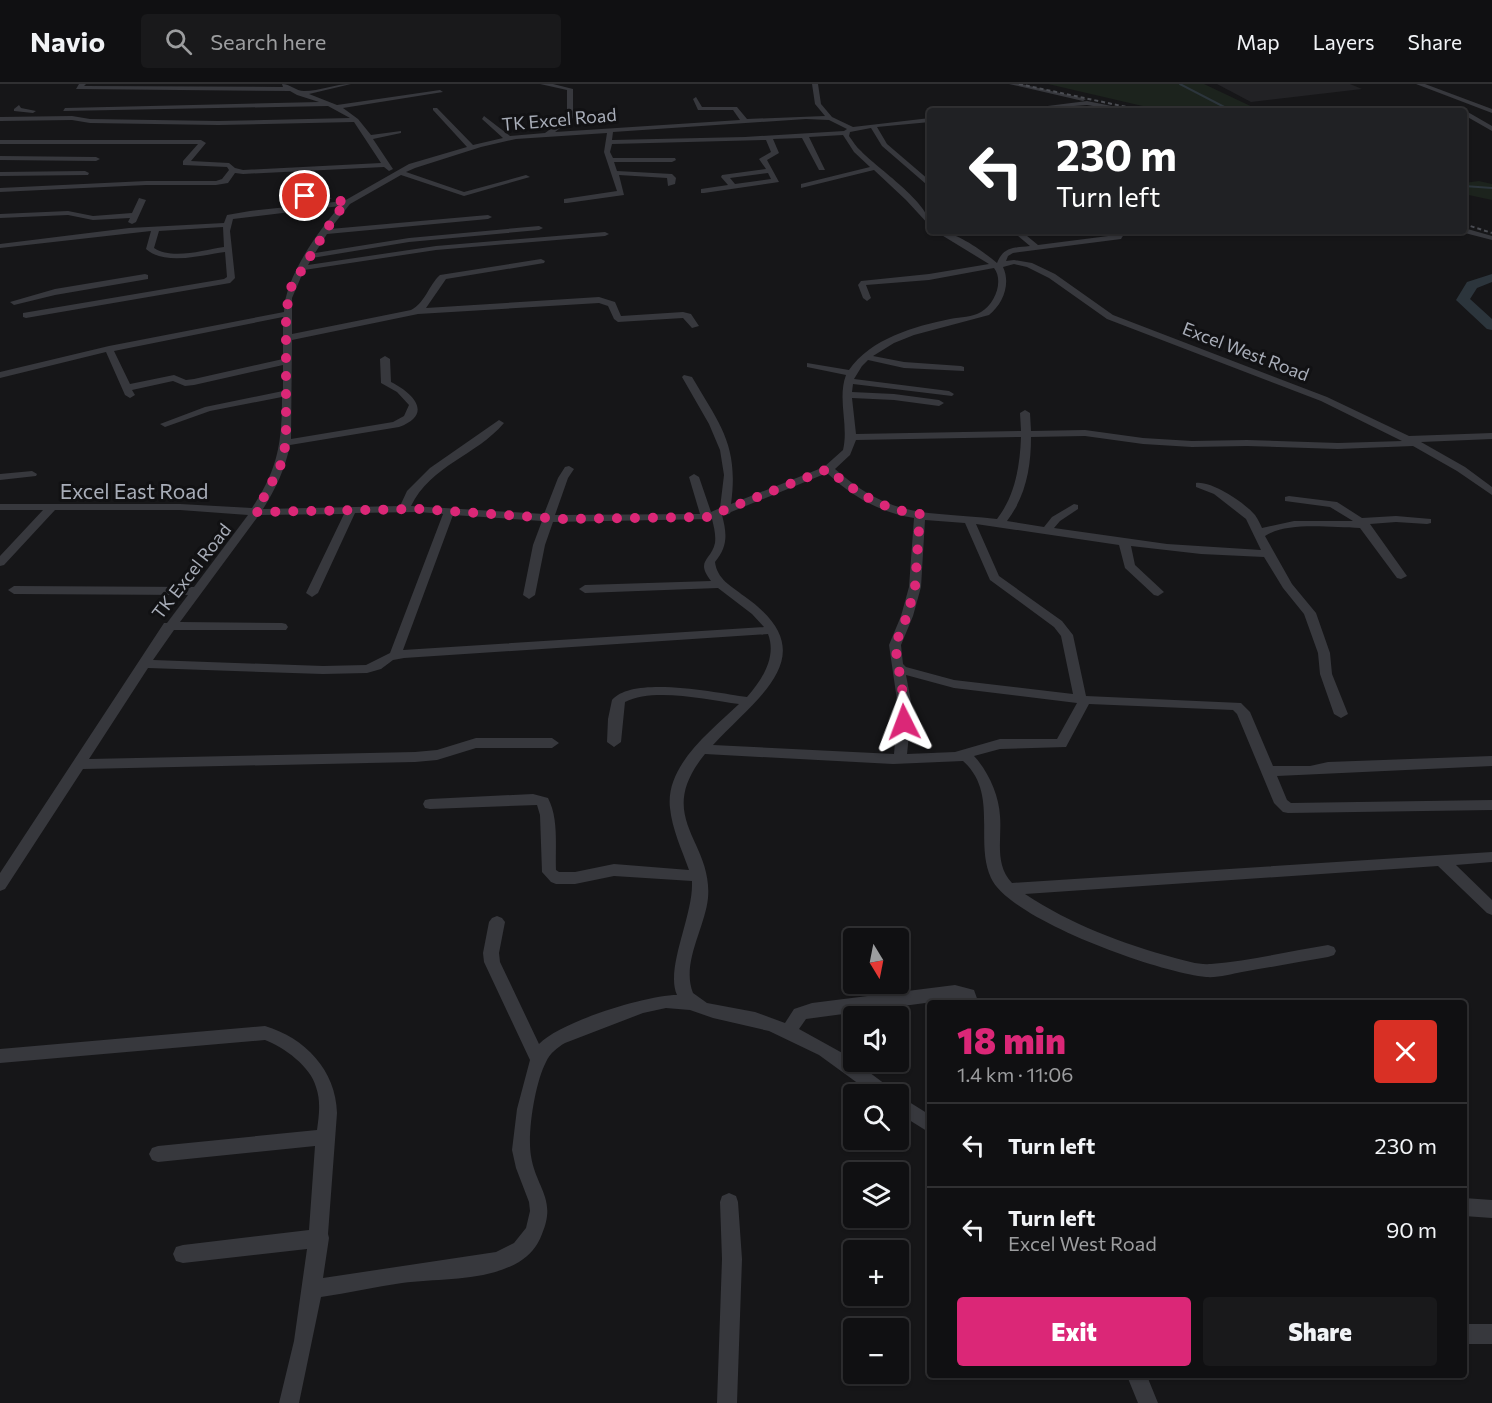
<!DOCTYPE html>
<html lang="en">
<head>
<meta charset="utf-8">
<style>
	:root { --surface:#101012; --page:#19191b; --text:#f1f3f6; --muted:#9c9d9f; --line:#303032; --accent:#db2777 }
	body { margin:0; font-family:Commissioner,sans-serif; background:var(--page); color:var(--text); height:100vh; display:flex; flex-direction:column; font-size:22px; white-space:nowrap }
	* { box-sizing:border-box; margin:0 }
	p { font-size:20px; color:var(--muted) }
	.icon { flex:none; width:33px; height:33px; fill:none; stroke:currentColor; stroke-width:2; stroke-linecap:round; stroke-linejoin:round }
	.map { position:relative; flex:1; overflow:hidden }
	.panel { position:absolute; left:927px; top:916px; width:540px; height:378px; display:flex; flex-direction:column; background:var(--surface); border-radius:6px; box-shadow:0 2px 4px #0004,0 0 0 2px var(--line) }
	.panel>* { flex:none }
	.top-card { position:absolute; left:927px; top:24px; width:540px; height:126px; border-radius:6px; box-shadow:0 2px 4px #0004,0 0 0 2px var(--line); background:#202124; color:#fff; overflow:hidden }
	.needle { width:39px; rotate:170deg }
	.buttons { position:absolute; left:843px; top:844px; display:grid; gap:12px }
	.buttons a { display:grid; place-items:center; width:66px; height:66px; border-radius:6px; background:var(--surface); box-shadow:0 2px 4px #0004,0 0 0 2px var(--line); font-size:30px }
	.pin { position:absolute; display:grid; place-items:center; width:51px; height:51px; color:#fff; margin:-26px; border:3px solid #fff; border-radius:50%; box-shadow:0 2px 6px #0007 }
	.me { position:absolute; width:66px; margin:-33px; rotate:357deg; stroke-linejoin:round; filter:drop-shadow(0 0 4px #0008) }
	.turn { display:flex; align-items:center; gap:21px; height:126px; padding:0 30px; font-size:27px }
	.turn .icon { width:78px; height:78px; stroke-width:2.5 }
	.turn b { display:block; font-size:42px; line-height:51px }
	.round { display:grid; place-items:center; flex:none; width:63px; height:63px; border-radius:6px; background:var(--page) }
	.head { display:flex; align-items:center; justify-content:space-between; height:102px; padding:0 30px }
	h1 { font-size:36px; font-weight:800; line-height:45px; color:var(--accent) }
	.action { display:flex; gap:12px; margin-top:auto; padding:12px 30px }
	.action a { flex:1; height:69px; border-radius:6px; background:var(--accent); color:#fff; font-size:24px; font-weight:800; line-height:69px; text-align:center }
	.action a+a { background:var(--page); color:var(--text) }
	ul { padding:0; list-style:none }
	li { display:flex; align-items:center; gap:18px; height:84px; padding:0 30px; border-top:2px solid var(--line) }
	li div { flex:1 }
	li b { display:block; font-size:22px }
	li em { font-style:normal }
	header { display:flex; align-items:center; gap:36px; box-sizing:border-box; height:84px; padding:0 30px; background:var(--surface); border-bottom:2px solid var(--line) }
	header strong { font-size:28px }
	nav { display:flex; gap:33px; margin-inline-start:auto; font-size:21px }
	.search { width:420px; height:54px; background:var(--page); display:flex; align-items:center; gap:15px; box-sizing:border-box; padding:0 21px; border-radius:6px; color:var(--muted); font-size:22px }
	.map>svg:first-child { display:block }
	.built { fill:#222225 }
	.green { fill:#1c231d }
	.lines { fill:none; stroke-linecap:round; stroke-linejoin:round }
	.stream { stroke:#2c353c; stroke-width:2 }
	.river { fill:#2c353c; fill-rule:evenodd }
	.minor { fill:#37383d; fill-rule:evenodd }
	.rail { stroke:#4a4c52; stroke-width:2; stroke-dasharray:4 3; stroke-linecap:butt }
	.route { stroke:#db2777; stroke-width:10; stroke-dasharray:0 18 }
	.labels { text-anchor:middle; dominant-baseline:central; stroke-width:6; stroke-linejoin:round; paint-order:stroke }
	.far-street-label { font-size:18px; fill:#a8adb8; stroke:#111113 }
	.street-label { font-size:21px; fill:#a8adb8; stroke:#111113 }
</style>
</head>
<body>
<header>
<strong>Navio</strong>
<div class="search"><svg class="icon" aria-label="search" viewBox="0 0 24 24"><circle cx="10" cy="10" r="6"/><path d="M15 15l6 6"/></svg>Search here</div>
<nav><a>Map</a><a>Layers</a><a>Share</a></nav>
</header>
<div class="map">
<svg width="1492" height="1319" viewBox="0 0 1492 1319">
	<rect width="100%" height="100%" fill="#161618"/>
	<path class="built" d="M 1217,0 L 1350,0 L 1362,5 L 1251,18 Z"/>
	<path class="green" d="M 1048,0 L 1204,0 L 1261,27 L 1164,27 Z
		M 1479,97 L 1492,100 L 1492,116 L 1464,110 L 1464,99 Z"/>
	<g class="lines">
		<path class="stream" d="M 1180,0 L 1232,27
			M 1464,102 L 1492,104"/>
		<path class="river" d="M 1492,190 L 1492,198 L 1477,204 L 1470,215 L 1492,235 L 1492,246 L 1487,245 L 1456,216 L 1467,198 Z"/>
		<path class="minor" d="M 79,0 L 86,0 L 84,2 L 283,3 L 282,0 C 290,0 296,7 304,7 C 320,7 335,0 351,0 L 309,10 L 337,21 L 440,6 L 443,8 L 343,24 L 358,35 L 371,51 L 401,47 L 401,49 L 373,55 L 393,85 L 389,87 L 384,83 L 243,90 L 235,89 L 228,99 L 216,101 L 146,101 L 0,108 L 0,104 L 146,97 L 216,97 L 222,95 L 229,86 L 227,83 L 183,81 L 183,77 L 198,60 L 0,60 L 0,56 L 201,56 L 206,59 L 191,77 L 229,79 L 235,84 L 243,86 L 381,79 L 354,38 L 218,41 L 90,39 L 72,36 L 0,37 L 0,33 L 72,32 L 90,35 L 218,37 L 350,34 L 328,22 L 63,27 L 65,24 L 319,18 L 297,11 L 290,7 L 76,5 Z
			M 540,0 L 553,0 L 573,5 L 573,34 L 555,48 L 740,36 L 733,26 L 698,26 L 693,15 L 696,13 L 702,23 L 737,23 L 747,35 L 825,32 L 815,20 L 812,0 L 818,0 L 821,20 L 832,33 L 853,43 L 930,34 L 930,38 L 877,43 L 887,60 L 929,96 L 929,100 L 926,100 L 882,62 L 871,44 L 850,48 L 849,52 C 853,57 856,63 861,67 C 877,84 930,119 930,142 L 906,116 L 874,86 L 801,104 L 801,100 L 870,83 L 854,68 L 843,51 L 809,53 L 825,86 L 819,86 L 802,54 L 773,55 L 779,69 L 767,76 L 779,98 L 704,109 L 701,109 L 701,105 L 728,101 L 721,93 L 722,91 L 766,85 L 759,75 L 771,68 L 766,56 L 612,60 L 610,68 L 613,74 L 675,74 L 676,76 L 672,78 L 614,78 L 617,87 L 672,90 L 676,94 L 675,100 L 668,102 L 667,94 L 619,91 L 624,111 L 567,119 L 564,119 L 564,115 L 617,107 L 604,68 L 607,49 L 516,55 L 481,63 L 415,84 L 406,88 L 464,108 L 526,91 L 530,93 L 464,112 L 401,91 L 350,120 L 330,145 L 488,131 L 492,133 L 488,135 L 327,150 L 315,169 L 409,154 L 539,142 L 543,144 L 539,146 L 409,158 L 312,174 L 308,181 L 436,162 L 605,148 L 609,150 L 605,152 L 436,166 L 304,186 L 292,214 L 292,250 L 411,226 C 426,218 428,202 440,191 L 541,175 L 545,177 L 544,179 L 446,195 L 426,224 L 599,213 L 615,218 L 621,232 L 683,228 L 691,230 L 699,242 L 692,244 L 683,234 L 618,238 L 614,235 L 608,222 L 599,219 L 418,230 L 292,256 L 291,355 L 393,338 L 404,332 L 409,321 L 397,308 L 381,299 L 380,275 L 385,272 L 390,275 L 391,298 C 413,309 434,330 399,343 L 290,361 C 285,385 276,404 263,425 L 400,422 L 407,407 L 430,384 L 499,336 L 504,339 C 476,372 431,381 411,422 L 544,430 L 558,394 L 565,383 L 569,382 L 574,385 L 568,394 L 555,431 L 700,430 L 689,393 L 694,390 L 699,393 L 711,428 L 720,424 L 724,391 L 720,366 L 709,340 L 682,293 L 684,291 L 692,293 C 720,341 739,361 731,420 L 824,383 L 843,366 C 849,341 837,315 846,291 L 807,283 L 807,279 L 849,286 C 870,255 915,242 950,235 C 961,233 972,233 981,228 C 995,220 1004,197 994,184 L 929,196 L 866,201 L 871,214 L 867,217 L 863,214 L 858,201 L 861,197 L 929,190 L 989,180 L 935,147 C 956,147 981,166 997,179 C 1004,162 1014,164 1030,162 L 1012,147 L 1021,147 L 1038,161 L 1116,151 L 1120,147 L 1126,147 L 1121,155 L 1013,169 L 1008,172 L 1006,177 L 1014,176 L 1032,179 L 1055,190 L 1113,231 L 1327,313 L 1409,352 L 1492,349 L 1492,355 L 1421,358 L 1465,383 L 1492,403 L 1492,411 L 1457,387 L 1413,362 L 1338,365 L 1247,362 L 1192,363 L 1143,360 L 1085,352 L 1031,353 C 1031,383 1026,412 1007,437 L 1044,443 L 1052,433 L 1074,420 L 1078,421 L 1078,425 L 1060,437 L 1054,444 L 1167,460 L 1261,466 L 1246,435 L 1214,410 L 1196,403 L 1196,399 C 1212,397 1245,419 1255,431 C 1258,435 1260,440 1262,444 L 1294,437 L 1353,437 L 1330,423 L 1285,417 L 1285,413 L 1289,412 L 1337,418 L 1362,434 L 1396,432 L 1431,435 L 1431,439 L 1427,440 L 1396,438 L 1370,440 L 1407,492 L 1401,495 L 1397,494 L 1360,444 C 1333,444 1288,437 1265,452 L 1292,500 L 1316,529 L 1330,569 L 1332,590 L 1348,630 L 1341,634 L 1334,630 L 1320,590 L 1318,569 L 1304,530 L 1283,504 L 1264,473 L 1201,470 L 1131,462 L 1135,481 L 1164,508 L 1158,512 L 1154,511 L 1125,484 L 1119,461 L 976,440 L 999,492 L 1062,537 L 1073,551 L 1086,612 L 1241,619 L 1250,628 L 1273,682 L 1310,682 L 1328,678 L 1492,672 L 1492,682 L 1277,692 L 1287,716 L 1291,719 L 1492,716 L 1492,726 L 1288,729 L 1283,728 L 1274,719 L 1237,630 L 1233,626 L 1089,620 L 1066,663 L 1000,665 L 974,672 C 988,687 999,711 1000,732 C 1002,755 994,780 1012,799 L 1492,768 L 1492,778 L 1456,781 L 1492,816 L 1492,831 L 1487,829 L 1438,782 L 1025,810 C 1070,840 1123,860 1175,874 C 1186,877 1199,881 1211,880 C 1250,877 1290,867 1328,861 L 1334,863 L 1336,867 L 1334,871 L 1328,873 C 1299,878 1271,883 1242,888 C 1231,890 1218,894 1206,893 C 1160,889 1010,836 991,794 C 974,757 999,709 963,677 L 893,680 L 705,670 C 653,734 713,756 708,814 C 705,844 681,879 693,909 L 707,919 L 755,928 L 785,939 L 794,925 L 812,919 L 955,901 L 974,906 L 979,920 L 963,920 L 962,916 L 955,915 L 806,935 L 799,945 L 846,971 L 893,1006 L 896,1011 L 874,1011 L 819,971 L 769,947 L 713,934 L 690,926 L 666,924 L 643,929 L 565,959 C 558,963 550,969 546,978 C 535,999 527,1049 531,1072 C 536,1104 557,1115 542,1150 C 537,1163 530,1171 519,1178 C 484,1198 440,1194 402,1199 C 375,1203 348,1209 321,1213 L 299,1319 L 279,1319 L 294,1257 L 307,1165 L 183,1179 L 176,1177 L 173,1170 L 176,1163 L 183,1161 L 309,1146 L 315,1062 L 158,1078 L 152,1076 L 149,1070 L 152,1064 L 158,1062 L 317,1046 C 319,1032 321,1017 316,1003 C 311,983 284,963 265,956 L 0,979 L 0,965 L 265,942 C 305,954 336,986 337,1029 L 328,1150 L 329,1154 L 323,1194 L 496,1168 L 514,1159 L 526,1144 L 530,1127 L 529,1118 L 516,1084 L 512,1066 L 517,1025 L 530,976 L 484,878 L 483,869 L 489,838 L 492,834 L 497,832 L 502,834 L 505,838 L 499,869 L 500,878 L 539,960 C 560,938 646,911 677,911 C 665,885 693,832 692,799 L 692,797 L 614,792 L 575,800 L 556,800 L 551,798 L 542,788 L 540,731 L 537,721 L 430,725 L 425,724 L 423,720 L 425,716 L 430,715 L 533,710 L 548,714 C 559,735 555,763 556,786 L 559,788 L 575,788 L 614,780 L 689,786 C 682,766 672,745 670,724 C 665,681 712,646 739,620 C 708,616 654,603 625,618 L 621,658 L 614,663 L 607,658 L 608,635 L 612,616 C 633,591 717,609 747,613 C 762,596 777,573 768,550 L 404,574 L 393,576 L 381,585 L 367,589 L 323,590 L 148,584 L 89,675 L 415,668 L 437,666 L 476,654 L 552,654 L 559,659 L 552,664 L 476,664 L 437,676 L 415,678 L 83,685 L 5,805 L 0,807 L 0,789 L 164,539 L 167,539 L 188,511 L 14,510 L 8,506 L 14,502 L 194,503 L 248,431 L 180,426 L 55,426 L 4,481 L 0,482 L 0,472 L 43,426 L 0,426 L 0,420 L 180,420 L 252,424 C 278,385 282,359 282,313 L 210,327 L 165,343 L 160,340 L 205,323 L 283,307 L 283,281 L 194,301 L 185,302 L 173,297 L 132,306 L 135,311 L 130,314 L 125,311 L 106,268 L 0,294 L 0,288 L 109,262 L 284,228 C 284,195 318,147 340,122 L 233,135 L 230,147 L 235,194 L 230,199 L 26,234 L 23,233 L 23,229 L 224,195 L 227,193 L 225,168 C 202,171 165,182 146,165 L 151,147 L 0,164 L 0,160 L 129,144 L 224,139 L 227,131 L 250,127 L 344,117 L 409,80 L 467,63 L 433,26 L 433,24 L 437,24 L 473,61 L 503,54 L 482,35 L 484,32 L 510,52 L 545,49 L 567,33 L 567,6 ZM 806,35 L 829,36 L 847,45 L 844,47 L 745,53 L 612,56 L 613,48 ZM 768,89 L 771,95 L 735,100 L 730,94 ZM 223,143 L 224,163 C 204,166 172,176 154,164 L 159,147 ZM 1014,180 L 1027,183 L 1049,194 L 1107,235 L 1321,317 L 1402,357 L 1338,359 L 1247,356 L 1192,357 L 1143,354 L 1085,346 L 1031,347 L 1030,329 L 1025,326 L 1020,329 L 1021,347 L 856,350 L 852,314 L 894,316 L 939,322 L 944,319 L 939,316 L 894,310 L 852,308 L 853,300 L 952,312 L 954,310 L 949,307 L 854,295 L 862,282 L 868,276 L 904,284 L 964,287 L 964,283 L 961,282 L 904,278 L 873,272 L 894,259 L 914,251 L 989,231 C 1003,220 1011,200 1003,183 ZM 283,233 L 283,275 L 194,295 L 186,296 L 174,291 L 130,300 L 114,267 ZM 1021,353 C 1020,382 1015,412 997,435 C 927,427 893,436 835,385 L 850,371 L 856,356 ZM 827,389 C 853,413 879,428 914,434 L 909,503 L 901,532 L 889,561 L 898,623 L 894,670 L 713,661 C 758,612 827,570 744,512 C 731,502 717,495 715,478 C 728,462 727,450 722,431 L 729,430 L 731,428 ZM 419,428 L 443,430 L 390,569 L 366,581 L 323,582 L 153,576 L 174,546 L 286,546 L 288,543 L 286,540 L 282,539 L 180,538 L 259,431 L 344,430 L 306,509 L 312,513 L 318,509 L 355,429 ZM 453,431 L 542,437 L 533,461 L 523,511 L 529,515 L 535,511 L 545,461 L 553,438 L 712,435 C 714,443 716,451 715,459 C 711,477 695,476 711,497 L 585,501 L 579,505 L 585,509 L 718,504 L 752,530 L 764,543 L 403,566 ZM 925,436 L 965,439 L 990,496 L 1054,543 L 1061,552 L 1073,610 L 954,596 L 906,583 L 903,580 L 901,561 L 913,532 L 921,503 ZM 906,591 L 954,604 L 1077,619 L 1057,655 L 1000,655 L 955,668 L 907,670 L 912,623 Z
			M 1009,0 L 1021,0 L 1086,15 L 1083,17 Z
			M 1416,0 L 1425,0 L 1492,25 L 1492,29 Z
			M 1087,17 L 1136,27 L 1122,27 L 1087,21 L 1008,27 Z
			M 19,21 L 21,24 L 36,27 L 33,29 L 14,27 L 14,25 Z
			M 1461,27 L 1466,27 L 1492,42 L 1492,47 L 1464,31 L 1464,27 Z
			M 0,72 L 96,73 L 100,75 L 96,77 L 0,76 Z
			M 85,87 L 89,89 L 88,91 L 0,92 L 0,88 Z
			M 305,110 L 332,114 L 328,116 L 302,114 L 301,112 Z
			M 139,114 L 146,116 L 136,138 L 132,140 L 128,138 L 130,134 L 93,136 L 68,131 L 0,134 L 0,130 L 68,127 L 93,132 L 132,129 Z
			M 1464,144 L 1492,152 L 1492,156 L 1461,148 L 1464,147 Z
			M 949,147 L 987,147 L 983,149 L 953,149 Z
			M 145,190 L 148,191 L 148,195 L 55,211 L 14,221 L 10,218 L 55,205 Z
			M 32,387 L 37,390 L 36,392 L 0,396 L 0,390 Z
			M 898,1011 L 930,1031 L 930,1049 L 898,1029 Z
			M 729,1109 L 736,1112 L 738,1118 L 742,1175 L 737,1319 L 717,1319 L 722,1175 L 720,1118 L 722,1112 Z
			M 1464,1114 L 1492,1116 L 1492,1134 L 1464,1132 Z
			M 1464,1240 L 1492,1240 L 1492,1260 L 1464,1260 Z
			M 1127,1292 L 1147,1292 L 1158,1319 L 1138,1319 Z"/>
		<path class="rail" d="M 1019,0 L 1145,27
			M 1464,140 L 1492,149"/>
	</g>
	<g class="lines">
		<path class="route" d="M 305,112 L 347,118 L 335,132 L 290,205 L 286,230 L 286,359 L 280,383 L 256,428 L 419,425 L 563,435 L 707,433 L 828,385 C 856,409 883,426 920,430 L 915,503 L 907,532 L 895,561 L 905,623 L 904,638"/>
	</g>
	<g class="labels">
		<g class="far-street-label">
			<text transform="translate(559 35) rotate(-5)">TK Excel Road</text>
			<text transform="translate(1246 267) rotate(21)">Excel West Road</text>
			<text transform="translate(191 487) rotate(-52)">TK Excel Road</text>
		</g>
		<g class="street-label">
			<text x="134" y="406">Excel East Road</text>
		</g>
	</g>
</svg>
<div class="buttons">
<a><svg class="needle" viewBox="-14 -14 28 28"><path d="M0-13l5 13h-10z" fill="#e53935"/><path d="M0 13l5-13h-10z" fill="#9c9d9f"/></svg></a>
<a><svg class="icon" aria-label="sound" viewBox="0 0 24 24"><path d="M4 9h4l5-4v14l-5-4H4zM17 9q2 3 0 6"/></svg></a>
<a><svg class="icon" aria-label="search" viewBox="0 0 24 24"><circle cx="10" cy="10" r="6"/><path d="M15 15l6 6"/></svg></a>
<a><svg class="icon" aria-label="layers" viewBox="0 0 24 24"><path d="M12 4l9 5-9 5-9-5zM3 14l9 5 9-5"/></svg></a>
<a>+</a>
<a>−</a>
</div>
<div class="pin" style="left:305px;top:112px;background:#d93025"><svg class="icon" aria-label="arrive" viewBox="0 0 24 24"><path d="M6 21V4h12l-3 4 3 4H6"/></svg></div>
<svg class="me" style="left:904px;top:638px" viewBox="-20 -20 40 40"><path d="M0-17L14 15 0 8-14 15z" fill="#db2777" stroke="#fff" stroke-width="4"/></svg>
<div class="top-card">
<div class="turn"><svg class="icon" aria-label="left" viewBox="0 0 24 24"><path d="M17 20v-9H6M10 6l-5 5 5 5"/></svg><div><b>230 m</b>Turn left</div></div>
</div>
<section class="panel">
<div class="head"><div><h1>18 min</h1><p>1.4 km · 11:06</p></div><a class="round" style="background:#d93025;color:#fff"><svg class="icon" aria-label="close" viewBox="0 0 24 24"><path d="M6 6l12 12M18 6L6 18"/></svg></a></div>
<ul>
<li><svg class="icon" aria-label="left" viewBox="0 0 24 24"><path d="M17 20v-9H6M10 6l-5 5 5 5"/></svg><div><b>Turn left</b></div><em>230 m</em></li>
<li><svg class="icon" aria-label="left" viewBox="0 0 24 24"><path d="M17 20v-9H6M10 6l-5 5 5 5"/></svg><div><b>Turn left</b><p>Excel West Road</p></div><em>90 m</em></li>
</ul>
<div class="action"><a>Exit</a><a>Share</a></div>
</section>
</div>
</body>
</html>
